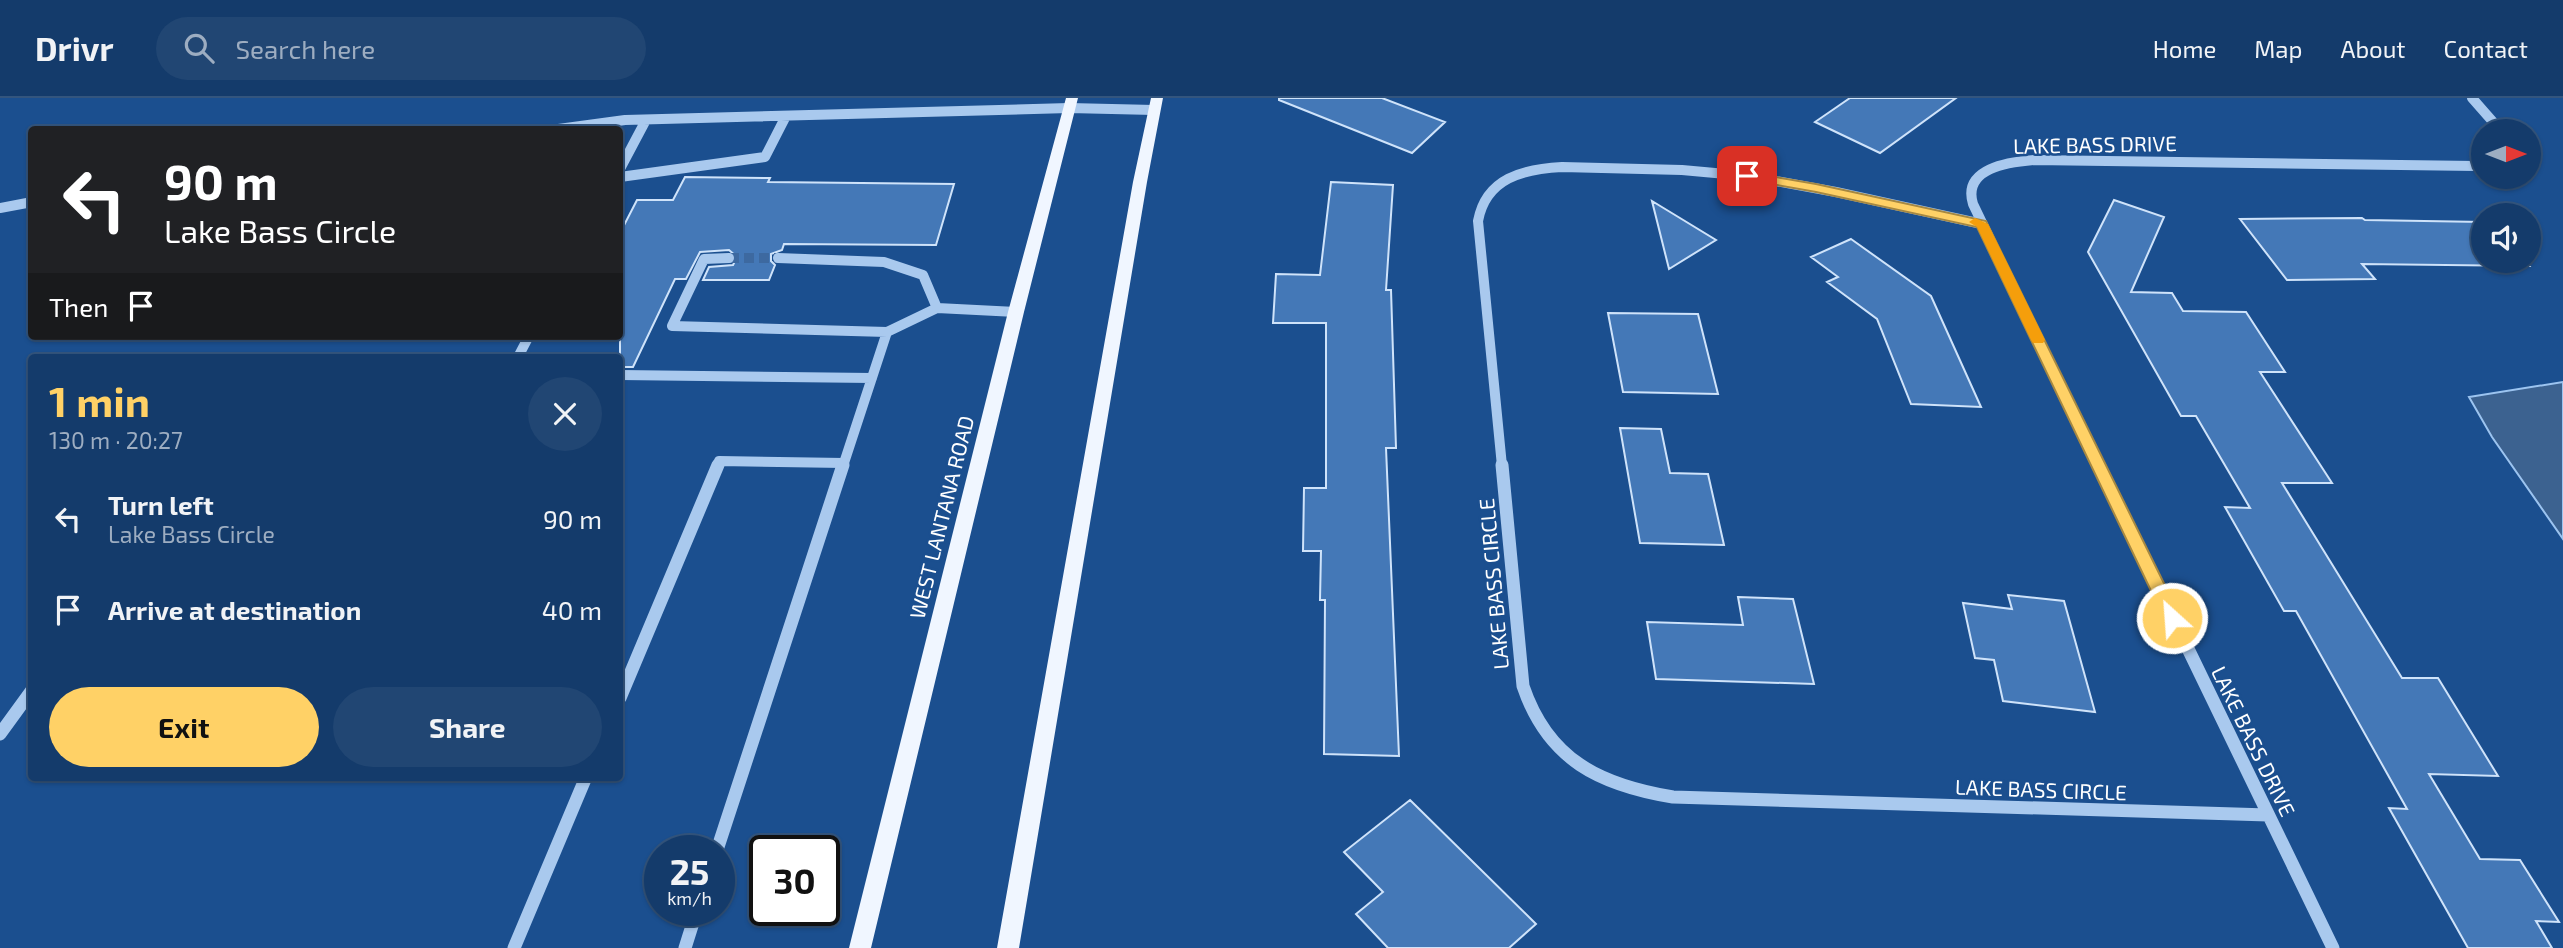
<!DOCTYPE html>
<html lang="en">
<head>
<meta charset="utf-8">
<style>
	:root { --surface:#143b6b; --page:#214673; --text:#f1f3f6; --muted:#9dadc1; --line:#33557e; --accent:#ffd166 }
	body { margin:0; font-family:"Exo 2",sans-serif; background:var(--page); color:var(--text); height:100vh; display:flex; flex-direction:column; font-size:26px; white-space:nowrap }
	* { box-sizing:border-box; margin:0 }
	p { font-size:23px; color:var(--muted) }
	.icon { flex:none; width:38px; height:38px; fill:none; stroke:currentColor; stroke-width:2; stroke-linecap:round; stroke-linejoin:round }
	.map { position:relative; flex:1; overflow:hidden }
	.details { position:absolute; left:28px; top:256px; width:595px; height:427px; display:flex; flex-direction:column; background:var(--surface); border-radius:7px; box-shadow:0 2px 5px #0004,0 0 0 2px var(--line) }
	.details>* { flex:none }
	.top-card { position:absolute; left:28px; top:28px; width:595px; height:214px; border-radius:7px; box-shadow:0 2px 5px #0004,0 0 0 2px var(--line); background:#202124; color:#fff; overflow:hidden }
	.needle { width:46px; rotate:90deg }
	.controls { position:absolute; left:2471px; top:21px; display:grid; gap:14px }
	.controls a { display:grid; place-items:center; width:70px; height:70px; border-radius:50%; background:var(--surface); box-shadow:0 2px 5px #0004,0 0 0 2px var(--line); font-size:35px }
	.speed { position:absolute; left:644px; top:737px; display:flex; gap:14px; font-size:35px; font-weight:700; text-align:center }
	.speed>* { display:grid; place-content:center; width:91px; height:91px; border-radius:50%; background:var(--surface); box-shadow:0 2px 5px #0004,0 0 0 2px var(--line); line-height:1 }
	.speed small { font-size:18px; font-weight:400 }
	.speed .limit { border:4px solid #111; border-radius:10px; background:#fff; color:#111 }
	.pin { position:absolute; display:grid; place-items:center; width:60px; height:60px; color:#fff; margin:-30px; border-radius:14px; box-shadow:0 4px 10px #0006 }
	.me { position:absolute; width:77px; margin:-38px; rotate:334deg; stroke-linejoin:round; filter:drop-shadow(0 0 5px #0008) }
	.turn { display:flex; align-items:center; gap:24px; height:147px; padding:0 21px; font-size:32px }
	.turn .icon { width:91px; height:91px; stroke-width:2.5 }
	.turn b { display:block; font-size:49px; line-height:60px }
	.then { display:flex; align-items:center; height:66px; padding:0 21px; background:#0003; gap:14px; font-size:26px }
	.round { display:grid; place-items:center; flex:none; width:74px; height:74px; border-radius:37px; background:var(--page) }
	.overview { display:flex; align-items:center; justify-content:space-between; height:119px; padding:0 21px }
	h1 { font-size:42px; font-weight:700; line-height:52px; color:var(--accent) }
	.action { display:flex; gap:14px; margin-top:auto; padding:14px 21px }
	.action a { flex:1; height:80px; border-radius:42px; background:var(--accent); color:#111; font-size:28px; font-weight:700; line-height:80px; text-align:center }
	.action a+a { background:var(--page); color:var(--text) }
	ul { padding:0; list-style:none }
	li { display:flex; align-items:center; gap:21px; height:91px; padding:0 21px }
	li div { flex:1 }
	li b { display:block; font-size:26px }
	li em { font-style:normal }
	header { display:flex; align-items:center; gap:42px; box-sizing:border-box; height:98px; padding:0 35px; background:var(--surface); border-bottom:2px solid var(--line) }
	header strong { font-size:33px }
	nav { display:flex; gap:38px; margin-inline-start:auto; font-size:24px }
	.search { width:490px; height:63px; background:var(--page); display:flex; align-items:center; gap:18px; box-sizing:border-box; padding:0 24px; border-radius:38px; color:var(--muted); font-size:26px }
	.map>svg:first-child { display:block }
	.water { fill:#3c6290; stroke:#9cc4f0; stroke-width:2 }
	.building { fill:#4478b7; stroke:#cfe3fa; stroke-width:2 }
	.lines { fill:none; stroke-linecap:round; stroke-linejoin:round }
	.minor-tunnel { stroke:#3d69a0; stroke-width:10; stroke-dasharray:10 5; stroke-linecap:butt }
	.minor-far1 { stroke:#a9c9ee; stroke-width:10 }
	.minor { stroke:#a9c9ee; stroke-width:13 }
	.major { fill:#f0f6ff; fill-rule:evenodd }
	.route { fill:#ffd166; stroke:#a68842; stroke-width:2 }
	.slow { fill:#f59e0b }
	.labels { text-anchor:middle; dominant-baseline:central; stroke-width:5; stroke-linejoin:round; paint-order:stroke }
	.street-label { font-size:21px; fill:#fff; stroke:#1b4f8f }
</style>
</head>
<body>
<header>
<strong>Drivr</strong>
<div class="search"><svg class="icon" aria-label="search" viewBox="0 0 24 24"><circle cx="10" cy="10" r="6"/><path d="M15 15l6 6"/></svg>Search here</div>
<nav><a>Home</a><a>Map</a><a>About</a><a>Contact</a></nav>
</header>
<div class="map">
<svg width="2563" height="850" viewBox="0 0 2563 850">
	<rect width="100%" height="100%" fill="#1b4f8f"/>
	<path class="water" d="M 2563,284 L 2563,441 L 2492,339 L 2469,299 Z"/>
	<path class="building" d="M 1279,0 L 1382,0 L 1445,24 L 1412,55 L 1279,2 Z
		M 1850,0 L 1956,0 L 1880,55 L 1815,24 Z
		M 685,79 L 770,80 L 768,84 L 954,86 L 936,147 L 784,146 L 782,152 L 771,156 L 771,163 L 775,167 L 769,182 L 703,182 L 709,169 L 733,167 L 737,159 L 729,152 L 700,154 L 686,181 L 675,181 L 633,269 L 620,269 L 620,135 L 637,102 L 673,102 Z
		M 1331,84 L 1393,87 L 1386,192 L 1391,192 L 1396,350 L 1386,350 L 1399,658 L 1324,656 L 1325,502 L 1320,502 L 1321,453 L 1303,453 L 1304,390 L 1326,390 L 1326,225 L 1273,225 L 1276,176 L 1320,177 Z
		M 2114,102 L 2164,119 L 2131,194 L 2172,195 L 2183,213 L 2246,214 L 2285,274 L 2260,274 L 2332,385 L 2282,385 L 2402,580 L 2438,580 L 2498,678 L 2429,676 L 2480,761 L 2520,762 L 2559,824 L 2536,823 L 2552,850 L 2468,850 L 2389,710 L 2407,711 L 2296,513 L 2284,513 L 2225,409 L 2250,410 L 2196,318 L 2181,318 L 2088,154 Z
		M 1652,103 L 1716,142 L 1669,171 Z
		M 2362,120 L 2365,122 L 2483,124 L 2483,163 L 2524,163 L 2529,168 L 2362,166 L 2375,181 L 2287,182 L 2240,121 Z
		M 1851,141 L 1931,198 L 1981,309 L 1911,306 L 1877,221 L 1827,184 L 1838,179 L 1811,159 Z
		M 1608,215 L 1698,216 L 1718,296 L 1623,294 Z
		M 1620,330 L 1661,331 L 1670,375 L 1708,376 L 1724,447 L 1640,445 Z
		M 2008,497 L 2064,503 L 2095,614 L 2003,603 L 1994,562 L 1975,560 L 1963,505 L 2012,511 Z
		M 1738,499 L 1793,501 L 1814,586 L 1656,581 L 1647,524 L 1743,527 Z
		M 1410,702 L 1536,826 L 1509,850 L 1388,850 L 1356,816 L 1383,794 L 1344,754 Z"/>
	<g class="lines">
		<path class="minor-tunnel" d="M 729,160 L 778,160"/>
		<path class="minor-far1" d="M 2472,0 L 2501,33
			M 551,32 L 625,22 L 1069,10 L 1154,12
			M 620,71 L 646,22
			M 620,79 L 765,59 L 786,18
			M 0,110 L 32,104
			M 729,160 L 704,161 L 672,228 L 887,234 L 843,368
			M 778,160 L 884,164 L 923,177 L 937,210 L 1016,214
			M 887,234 L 937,210
			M 518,259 L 529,238
			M 620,277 L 872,280
			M 717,368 L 719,363 L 844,365
			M 1502,368 L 1478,123 C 1486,80 1523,71 1562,69 L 1682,72 L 1748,78 L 1836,94 L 1982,126
			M 2099,368 L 1973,106 C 1962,70 2009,64 2034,62 L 2476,68 L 2483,65"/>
		<path class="minor" d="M 1502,367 L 1523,588 C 1548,662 1600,687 1673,699 L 2268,717
			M 2099,367 L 2333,850
			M 620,600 L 718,367
			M 0,636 L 32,592
			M 717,752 L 843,367
			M 514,850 L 586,679
			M 685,850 L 697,812"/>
		<path class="major" d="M 1066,0 L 1078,0 L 1024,214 L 871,850 L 849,850 L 1008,214 Z
			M 1151,0 L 1163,0 L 1147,84 L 1019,850 L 997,850 L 1133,84 Z"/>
	</g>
	<path class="route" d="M 1747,74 L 1816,86 L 1986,123 L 2181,520 L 2178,525 L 2166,525 L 2164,520 L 1977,129 L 1816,94 L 1743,81 L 1741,78 Z"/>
	<path class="slow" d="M 1975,120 L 1988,126 L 2045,242 L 2043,245 L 2033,245 L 2031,242 L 1977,129 L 1969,124 Z"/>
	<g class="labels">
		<g class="street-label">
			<text transform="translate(2095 46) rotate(-1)">LAKE BASS DRIVE</text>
			<text transform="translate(941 419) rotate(-76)">WEST LANTANA ROAD</text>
			<text transform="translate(1493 486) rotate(-95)">LAKE BASS CIRCLE</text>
			<text transform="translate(2254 643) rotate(64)">LAKE BASS DRIVE</text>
			<text transform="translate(2041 691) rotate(2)">LAKE BASS CIRCLE</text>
		</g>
	</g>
</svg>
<div class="controls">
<a><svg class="needle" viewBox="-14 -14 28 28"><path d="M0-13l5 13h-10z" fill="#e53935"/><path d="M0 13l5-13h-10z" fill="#9dadc1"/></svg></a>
<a><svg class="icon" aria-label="sound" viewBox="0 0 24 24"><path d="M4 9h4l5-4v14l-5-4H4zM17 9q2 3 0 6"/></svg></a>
</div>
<div class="speed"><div>25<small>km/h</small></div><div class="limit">30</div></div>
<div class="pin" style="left:1747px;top:78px;background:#d93025"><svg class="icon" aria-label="arrive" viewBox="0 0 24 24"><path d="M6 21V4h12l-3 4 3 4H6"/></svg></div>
<svg class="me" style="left:2172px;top:520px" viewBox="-20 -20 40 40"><circle r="17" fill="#ffd166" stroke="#fff" stroke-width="3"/><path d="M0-11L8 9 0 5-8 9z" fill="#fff"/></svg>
<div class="top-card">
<div class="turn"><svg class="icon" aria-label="left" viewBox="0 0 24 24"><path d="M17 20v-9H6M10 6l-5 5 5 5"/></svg><div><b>90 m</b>Lake Bass Circle</div></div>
<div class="then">Then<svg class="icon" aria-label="arrive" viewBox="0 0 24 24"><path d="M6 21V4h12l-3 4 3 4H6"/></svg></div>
</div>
<section class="details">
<div class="overview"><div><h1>1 min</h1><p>130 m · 20:27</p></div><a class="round"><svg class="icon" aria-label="close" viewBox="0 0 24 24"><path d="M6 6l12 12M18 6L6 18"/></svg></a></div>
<ul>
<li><svg class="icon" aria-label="left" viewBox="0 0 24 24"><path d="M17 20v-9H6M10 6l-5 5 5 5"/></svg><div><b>Turn left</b><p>Lake Bass Circle</p></div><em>90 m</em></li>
<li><svg class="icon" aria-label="arrive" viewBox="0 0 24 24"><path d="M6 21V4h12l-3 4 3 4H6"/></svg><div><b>Arrive at destination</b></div><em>40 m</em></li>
</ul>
<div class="action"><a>Exit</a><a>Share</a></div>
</section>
</div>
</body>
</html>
